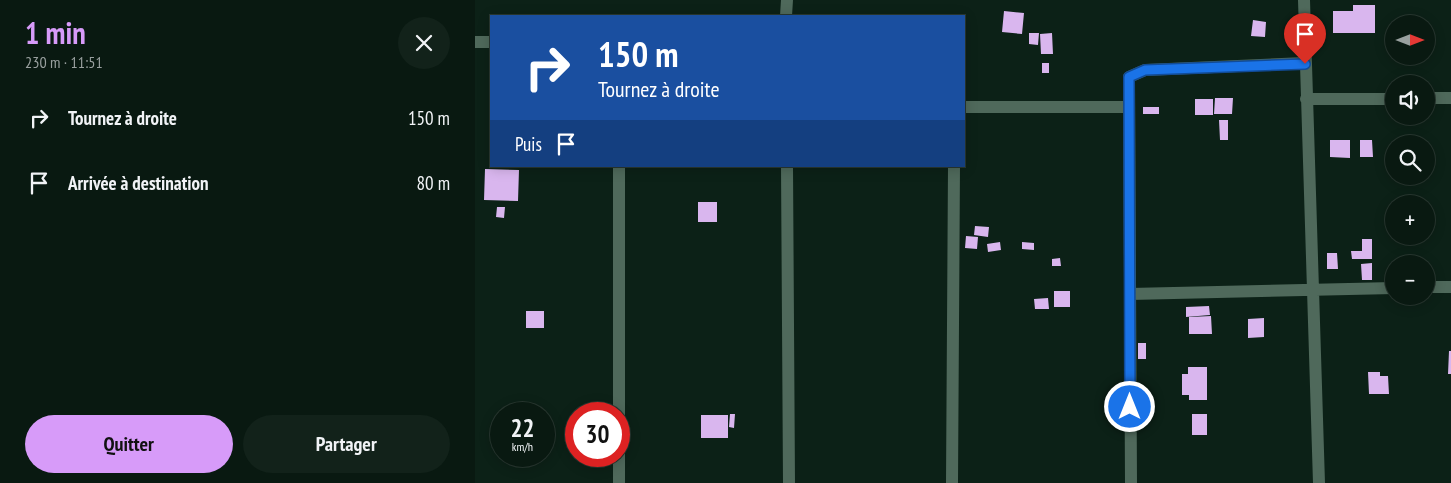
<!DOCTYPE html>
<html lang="fr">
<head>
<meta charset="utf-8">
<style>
	:root { --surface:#091911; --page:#12221a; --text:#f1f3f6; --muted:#99a09f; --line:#293831; --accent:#d79bf9 }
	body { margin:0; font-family:"PT Sans Narrow",sans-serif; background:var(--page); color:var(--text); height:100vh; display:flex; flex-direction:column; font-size:19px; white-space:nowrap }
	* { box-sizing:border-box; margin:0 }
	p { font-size:16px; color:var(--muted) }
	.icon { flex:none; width:28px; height:28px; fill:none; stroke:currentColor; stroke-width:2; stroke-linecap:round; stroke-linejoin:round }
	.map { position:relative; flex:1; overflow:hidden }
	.side { display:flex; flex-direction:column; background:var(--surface); width:475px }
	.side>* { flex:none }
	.guide { position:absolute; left:15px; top:15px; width:475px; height:152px; border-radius:0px; box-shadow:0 2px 12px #0003,0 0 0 1px var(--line); background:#1a4fa0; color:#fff; overflow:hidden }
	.needle { width:32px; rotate:90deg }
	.fabs { position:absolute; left:910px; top:15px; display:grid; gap:10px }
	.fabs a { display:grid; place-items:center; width:50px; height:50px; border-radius:50%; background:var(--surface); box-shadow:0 2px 12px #0003,0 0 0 1px var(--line); font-size:25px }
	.speed { position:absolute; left:15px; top:402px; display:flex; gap:10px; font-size:25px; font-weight:700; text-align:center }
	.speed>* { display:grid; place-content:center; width:65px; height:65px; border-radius:50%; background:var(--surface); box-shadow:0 2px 12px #0003,0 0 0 1px var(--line); line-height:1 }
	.speed small { font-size:12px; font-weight:400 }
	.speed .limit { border:8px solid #d22; background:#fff; color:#111 }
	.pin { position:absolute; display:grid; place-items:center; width:42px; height:42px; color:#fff; margin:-51px -21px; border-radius:50% 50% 50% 0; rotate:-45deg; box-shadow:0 0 5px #0007 }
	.pin .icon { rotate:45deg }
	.me { position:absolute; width:55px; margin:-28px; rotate:0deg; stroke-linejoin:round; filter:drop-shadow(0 0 4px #0008) }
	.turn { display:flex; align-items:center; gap:18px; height:105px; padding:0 25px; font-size:22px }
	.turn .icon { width:65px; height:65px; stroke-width:2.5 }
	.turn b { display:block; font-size:35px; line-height:42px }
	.then { display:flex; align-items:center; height:48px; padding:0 25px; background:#0003; gap:10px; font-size:19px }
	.round { display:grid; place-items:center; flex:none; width:52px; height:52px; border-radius:26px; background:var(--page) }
	.overview { display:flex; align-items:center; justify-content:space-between; height:85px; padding:0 25px }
	h1 { font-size:30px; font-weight:600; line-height:38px; color:var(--accent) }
	.button { display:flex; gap:10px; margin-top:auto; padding:10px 25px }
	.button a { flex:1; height:58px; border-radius:30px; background:var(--accent); color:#111; font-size:20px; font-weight:600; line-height:58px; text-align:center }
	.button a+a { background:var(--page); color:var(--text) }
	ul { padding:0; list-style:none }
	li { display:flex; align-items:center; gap:15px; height:65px; padding:0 25px }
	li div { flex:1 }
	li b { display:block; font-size:19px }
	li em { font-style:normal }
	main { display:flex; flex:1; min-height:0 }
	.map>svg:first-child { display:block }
	.building { fill:#d9b6ee }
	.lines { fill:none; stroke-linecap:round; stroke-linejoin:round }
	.minor { stroke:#4f695b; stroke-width:12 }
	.route-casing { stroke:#114b97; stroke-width:12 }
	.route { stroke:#1a73e8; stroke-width:9 }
</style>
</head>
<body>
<main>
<section class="side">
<div class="overview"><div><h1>1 min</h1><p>230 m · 11:51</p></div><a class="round"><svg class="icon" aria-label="close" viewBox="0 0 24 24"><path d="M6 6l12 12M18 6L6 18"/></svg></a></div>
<ul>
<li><svg class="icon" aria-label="right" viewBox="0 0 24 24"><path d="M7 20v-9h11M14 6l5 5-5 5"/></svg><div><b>Tournez à droite</b></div><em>150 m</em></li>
<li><svg class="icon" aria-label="arrive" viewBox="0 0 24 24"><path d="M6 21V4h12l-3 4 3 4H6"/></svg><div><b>Arrivée à destination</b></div><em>80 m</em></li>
</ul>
<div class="button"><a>Quitter</a><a>Partager</a></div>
</section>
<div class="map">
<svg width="976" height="483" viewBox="0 0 976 483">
	<rect width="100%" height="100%" fill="#0c2117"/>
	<path class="building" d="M 878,5 L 900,5 L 900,33 L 858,33 L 858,11 L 878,11 Z
		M 529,11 L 549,13 L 547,34 L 527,32 Z
		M 778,20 L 791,22 L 790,37 L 776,36 Z
		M 554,33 L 564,33 L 563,45 L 554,44 Z
		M 577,33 L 578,54 L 566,54 L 565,34 Z
		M 567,63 L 574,63 L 574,73 L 567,73 Z
		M 740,98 L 758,98 L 757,114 L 739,114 Z
		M 720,99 L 738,99 L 738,115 L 720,115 Z
		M 668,107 L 684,107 L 684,114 L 668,114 Z
		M 744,120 L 753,120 L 753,140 L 745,140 Z
		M 855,140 L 875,140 L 875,158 L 855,157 Z
		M 885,140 L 897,140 L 898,157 L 885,157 Z
		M 10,169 L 44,170 L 43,201 L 9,200 Z
		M 223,202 L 242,202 L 242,222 L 223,222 Z
		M 22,207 L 30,207 L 29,218 L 21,217 Z
		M 500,226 L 514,227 L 513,237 L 499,235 Z
		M 491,236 L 503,237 L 502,249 L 490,248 Z
		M 887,239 L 897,239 L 897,259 L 877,259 L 876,251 L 887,251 Z
		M 525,242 L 526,250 L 513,252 L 512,244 Z
		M 547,242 L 559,243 L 559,250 L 547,249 Z
		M 852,253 L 862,253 L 863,269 L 852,269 Z
		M 585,258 L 586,266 L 577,266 L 577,259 Z
		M 897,263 L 897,280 L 887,280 L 886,264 Z
		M 579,291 L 595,291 L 595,307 L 579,307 Z
		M 573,298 L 574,309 L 560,309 L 559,299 Z
		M 734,306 L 735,315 L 711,317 L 711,307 Z
		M 51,311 L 69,311 L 69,328 L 51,328 Z
		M 736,316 L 737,334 L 714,334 L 714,317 Z
		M 789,318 L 789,337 L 773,338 L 773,319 Z
		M 663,343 L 671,343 L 671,359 L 663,359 Z
		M 974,351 L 976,351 L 976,374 L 973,374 Z
		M 713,367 L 732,367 L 732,400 L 714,400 L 714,395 L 707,395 L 707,374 L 713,374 Z
		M 893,372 L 905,372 L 905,376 L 913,376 L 914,394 L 894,394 Z
		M 255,414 L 260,414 L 259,428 L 254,427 Z
		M 717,414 L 732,414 L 732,435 L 717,435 Z
		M 226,415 L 253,415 L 253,438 L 226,438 Z"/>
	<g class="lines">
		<path class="minor" d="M 829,0 L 844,483
			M 311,16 L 312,0
			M 0,42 L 16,42
			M 951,98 L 976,98
			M 831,99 L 919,99
			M 489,107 L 653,107
			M 144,166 L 144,483
			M 312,166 L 314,483
			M 951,287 L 976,287
			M 655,294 L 919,288
			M 477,483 L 479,166
			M 656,483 L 654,77 L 670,70 L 830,63"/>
	</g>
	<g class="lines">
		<g class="route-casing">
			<path id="route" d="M 655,407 L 654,77 L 670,70 L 830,64"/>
		</g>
		<use href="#route" class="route"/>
	</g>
</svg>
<div class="fabs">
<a><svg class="needle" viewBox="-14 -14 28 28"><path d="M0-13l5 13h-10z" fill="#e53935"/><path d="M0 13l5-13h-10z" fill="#99a09f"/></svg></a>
<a><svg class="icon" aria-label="sound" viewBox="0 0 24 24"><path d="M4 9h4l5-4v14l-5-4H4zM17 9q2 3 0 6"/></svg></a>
<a><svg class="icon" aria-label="search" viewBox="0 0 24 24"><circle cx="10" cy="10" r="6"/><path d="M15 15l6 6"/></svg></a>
<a>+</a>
<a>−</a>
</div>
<div class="speed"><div>22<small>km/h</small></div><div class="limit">30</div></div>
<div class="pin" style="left:830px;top:64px;background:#d93025"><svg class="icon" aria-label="arrive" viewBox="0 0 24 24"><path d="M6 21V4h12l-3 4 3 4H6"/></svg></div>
<svg class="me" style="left:655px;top:407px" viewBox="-20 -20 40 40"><circle r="17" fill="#1a73e8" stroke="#fff" stroke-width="3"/><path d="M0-11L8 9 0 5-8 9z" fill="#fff"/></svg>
<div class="guide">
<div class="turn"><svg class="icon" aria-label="right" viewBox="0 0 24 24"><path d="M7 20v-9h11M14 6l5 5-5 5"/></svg><div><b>150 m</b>Tournez à droite</div></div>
<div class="then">Puis<svg class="icon" aria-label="arrive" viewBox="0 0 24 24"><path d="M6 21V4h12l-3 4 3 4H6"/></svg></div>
</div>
</div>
</main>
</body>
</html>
